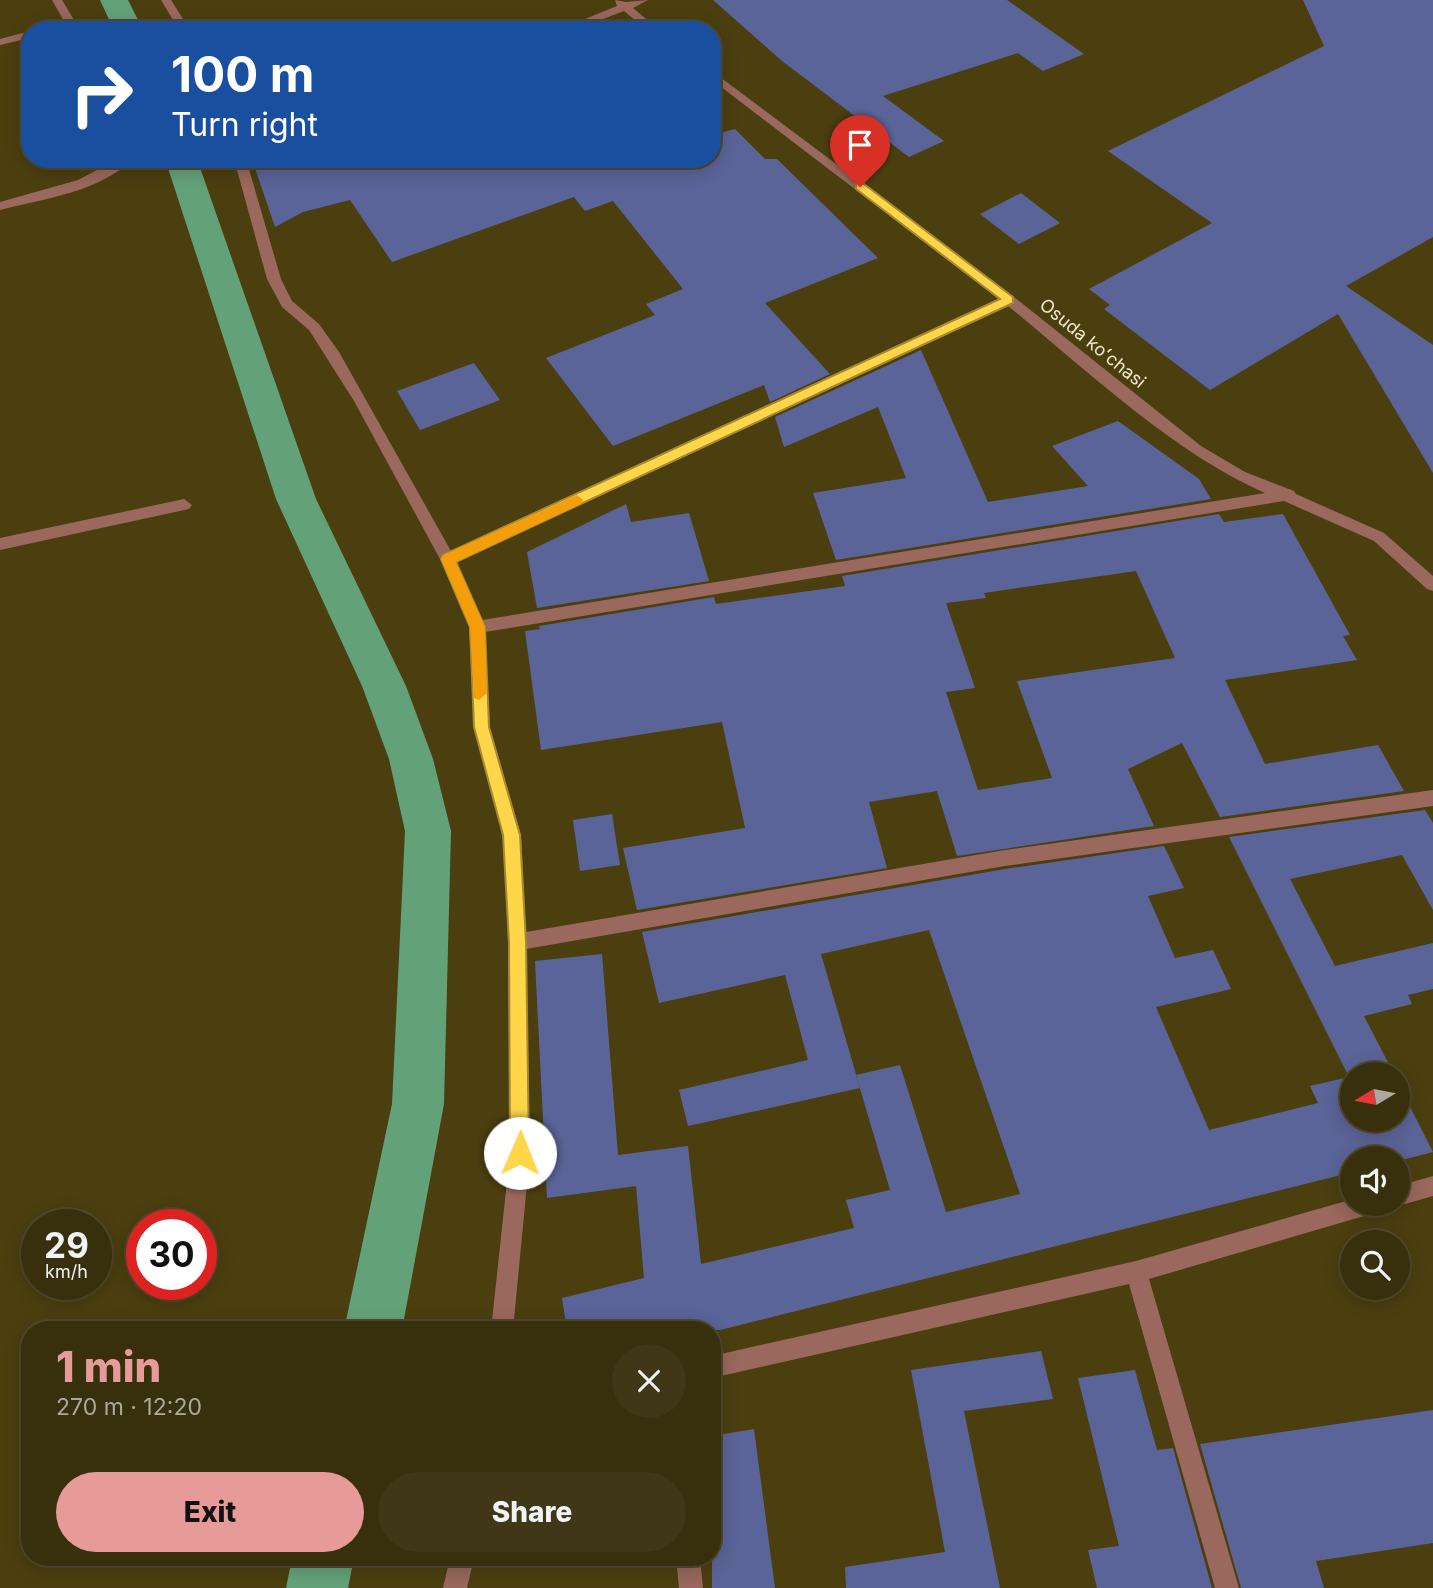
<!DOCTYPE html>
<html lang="en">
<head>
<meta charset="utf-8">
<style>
	:root { --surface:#382f0c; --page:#3f3715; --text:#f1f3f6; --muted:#aba99d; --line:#524a2d; --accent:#e69b98 }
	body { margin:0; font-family:Inter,sans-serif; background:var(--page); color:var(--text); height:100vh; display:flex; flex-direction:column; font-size:26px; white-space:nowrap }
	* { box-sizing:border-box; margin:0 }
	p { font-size:23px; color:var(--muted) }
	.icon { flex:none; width:38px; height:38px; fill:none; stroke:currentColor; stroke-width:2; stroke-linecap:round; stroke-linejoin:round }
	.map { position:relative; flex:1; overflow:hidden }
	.sheet { position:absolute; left:21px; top:1321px; width:700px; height:245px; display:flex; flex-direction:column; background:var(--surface); border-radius:28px; box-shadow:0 4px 18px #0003,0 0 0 2px var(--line) }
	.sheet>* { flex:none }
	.banner { position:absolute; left:21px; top:21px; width:700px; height:147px; border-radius:28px; box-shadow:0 4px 18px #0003,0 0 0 2px var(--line); background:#1a4fa0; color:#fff; overflow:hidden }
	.needle { width:46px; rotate:260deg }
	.buttons { position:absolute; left:1340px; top:1062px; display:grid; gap:14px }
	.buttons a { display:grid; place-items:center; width:70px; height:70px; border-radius:50%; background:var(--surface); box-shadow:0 4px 18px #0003,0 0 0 2px var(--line); font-size:35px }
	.speed { position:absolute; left:21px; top:1209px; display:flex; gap:14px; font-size:35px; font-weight:700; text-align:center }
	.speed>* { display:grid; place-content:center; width:91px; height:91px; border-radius:50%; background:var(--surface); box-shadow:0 4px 18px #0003,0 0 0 2px var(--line); line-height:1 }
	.speed small { font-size:18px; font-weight:400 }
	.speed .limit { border:10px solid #d22; background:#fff; color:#111 }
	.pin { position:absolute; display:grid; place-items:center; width:60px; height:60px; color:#fff; margin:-72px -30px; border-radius:50% 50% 50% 0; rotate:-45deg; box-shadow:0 0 7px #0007 }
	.pin .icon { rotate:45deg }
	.me { position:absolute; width:77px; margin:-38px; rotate:1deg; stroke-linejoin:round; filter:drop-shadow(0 0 5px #0008) }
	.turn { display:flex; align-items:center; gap:24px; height:147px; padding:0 35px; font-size:32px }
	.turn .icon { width:91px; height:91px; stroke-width:2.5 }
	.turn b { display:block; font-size:49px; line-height:60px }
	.round { display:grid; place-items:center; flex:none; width:74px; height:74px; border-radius:37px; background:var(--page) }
	.overview { display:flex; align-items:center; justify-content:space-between; height:119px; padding:0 35px }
	h1 { font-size:42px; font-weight:800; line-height:52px; color:var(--accent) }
	.cta { display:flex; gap:14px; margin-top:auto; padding:14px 35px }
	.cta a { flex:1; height:80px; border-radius:42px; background:var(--accent); color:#111; font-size:28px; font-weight:800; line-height:80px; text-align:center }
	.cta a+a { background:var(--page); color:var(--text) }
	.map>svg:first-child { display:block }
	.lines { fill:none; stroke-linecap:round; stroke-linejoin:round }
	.canal { fill:#63a179; fill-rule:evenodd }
	.building { fill:#5b6498; fill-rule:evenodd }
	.service { fill:#9a685c; fill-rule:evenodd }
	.minor { fill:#9a685c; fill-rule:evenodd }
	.route { fill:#ffd54a; stroke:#a68a30; stroke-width:2 }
	.slow { fill:#f59e0b }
	.labels { text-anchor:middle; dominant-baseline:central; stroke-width:6; stroke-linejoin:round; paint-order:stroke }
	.far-street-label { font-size:18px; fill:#eee6c8; stroke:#4b3f10 }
</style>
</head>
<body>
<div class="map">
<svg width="1433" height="1588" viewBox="0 0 1433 1588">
	<rect width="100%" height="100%" fill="#4b3f10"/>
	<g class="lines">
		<path class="canal" d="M 100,0 L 128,0 L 143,30 L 114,30 Z
			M 165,159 L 197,159 L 316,499 L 406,686 L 433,759 L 451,831 L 444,1104 L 402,1330 L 344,1330 L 392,1104 L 405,831 L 389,759 L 362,686 L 276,499 Z
			M 292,1558 L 354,1558 L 348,1588 L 286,1588 Z"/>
	</g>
	<path class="building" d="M 713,0 L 1007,0 L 1084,54 L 1043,71 L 1018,53 L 883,96 L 944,141 L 909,157 L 782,61 Z
		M 1303,0 L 1433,0 L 1433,237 L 1346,286 L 1433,345 L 1433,473 L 1338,314 L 1210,390 L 1104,309 L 1110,305 L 1089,289 L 1212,223 L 1108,151 L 1324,46 Z
		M 735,129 L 765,159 L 777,159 L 878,258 L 765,303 L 830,374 L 770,402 L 764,385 L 613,446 L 546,358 L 655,315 L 646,304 L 683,289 L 613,201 L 585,211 L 574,197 L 392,262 L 350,200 L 303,212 L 275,227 L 252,159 L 712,159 L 712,135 Z
		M 1021,193 L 1060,223 L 1019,244 L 980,214 Z
		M 921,350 L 988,502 L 1088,486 L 1052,446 L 1118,421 L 1199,479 L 1211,499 L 836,560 L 813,493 L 906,478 L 878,407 L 784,447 L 775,417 Z
		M 474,363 L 500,400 L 420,430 L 397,391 Z
		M 626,504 L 631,522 L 689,513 L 709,581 L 537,608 L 527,552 Z
		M 1219,514 L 1224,522 L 1283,514 L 1350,635 L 1343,636 L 1357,660 L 1225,680 L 1265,764 L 1378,745 L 1404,791 L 1220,817 L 1182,743 L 1128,769 L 1154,826 L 957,856 L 937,791 L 869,802 L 887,868 L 637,910 L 623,848 L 745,828 L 722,722 L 541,750 L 525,631 L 540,629 L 539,626 L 714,597 L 716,604 L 845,586 L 842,576 ZM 1136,571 L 1175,658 L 1017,681 L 1052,778 L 978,790 L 946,692 L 975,688 L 946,603 L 986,598 L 984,593 Z
		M 1425,810 L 1433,823 L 1433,910 L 1402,855 L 1290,879 L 1335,966 L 1433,943 L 1433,989 L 1408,995 L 1412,1004 L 1364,1016 L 1394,1074 L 1353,1074 L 1353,1120 L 1398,1120 L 1398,1083 L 1433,1152 L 1398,1161 L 1353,1158 L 1353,1172 L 720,1330 L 567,1330 L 562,1298 L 644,1278 L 636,1186 L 547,1198 L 535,961 L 602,954 L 618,1155 L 688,1146 L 701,1264 L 854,1228 L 846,1200 L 890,1190 L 856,1075 L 900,1065 L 946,1212 L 1020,1194 L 929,930 L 821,954 L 860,1088 L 688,1126 L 679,1090 L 808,1060 L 785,975 L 659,1003 L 642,932 L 1005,869 L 1164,846 L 1184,888 L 1148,896 L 1175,958 L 1213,950 L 1231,989 L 1156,1007 L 1209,1130 L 1318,1103 L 1310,1086 L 1349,1077 L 1229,837 Z
		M 612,814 L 620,865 L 580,871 L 573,820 Z
		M 1041,1351 L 1053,1399 L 964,1411 L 1000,1588 L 846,1588 L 845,1567 L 945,1552 L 911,1370 Z
		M 1135,1370 L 1157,1450 L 1173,1448 L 1212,1588 L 1097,1588 L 1088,1550 L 1119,1546 L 1078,1378 Z
		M 1433,1410 L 1433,1543 L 1316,1561 L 1324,1588 L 1241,1588 L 1200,1444 Z
		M 754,1429 L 775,1588 L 712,1588 L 712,1436 Z"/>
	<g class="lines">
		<path class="service" d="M 184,499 L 192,505 L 189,509 L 0,550 L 0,538 Z"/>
		<path class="minor" d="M 52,0 L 62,0 L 80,30 L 68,27 L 40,30 L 64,21 Z
			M 161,0 L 171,0 L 190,30 L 179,30 Z
			M 615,0 L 626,2 L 648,0 L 633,8 L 659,30 L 647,30 L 624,11 L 574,30 L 558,30 L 617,6 Z
			M 30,31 L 30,38 L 0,45 L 0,39 Z
			M 712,71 L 1014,297 L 1201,446 L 1245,472 L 1294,491 L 1296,494 L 1384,533 L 1433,576 L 1433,591 L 1427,589 L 1374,541 L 1284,501 L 485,632 L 490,728 L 521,835 L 526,932 L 1005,850 L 1433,790 L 1433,806 L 1005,866 L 526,949 L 530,1153 L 513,1330 L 491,1330 L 510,1153 L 508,942 L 503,835 L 474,728 L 469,627 L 440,559 L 354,401 L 309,330 L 282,307 L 267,279 L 234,159 L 246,159 L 281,279 L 292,301 L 319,324 L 339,352 L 451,551 L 999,299 L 712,80 ZM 1008,306 C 1087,370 1172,452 1265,493 L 482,620 L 457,562 Z
			M 118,159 L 132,159 C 101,192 42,199 0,210 L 0,202 L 78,180 Z
			M 1433,1176 L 1433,1196 L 1398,1206 L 1392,1204 L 1398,1204 L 1398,1186 Z
			M 1353,1199 L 1353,1204 L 1381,1204 L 1378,1211 L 1371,1214 L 1149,1279 L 1239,1588 L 1215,1588 L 1129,1284 L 712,1378 L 712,1356 L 1136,1261 Z
			M 450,1558 L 474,1558 L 467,1588 L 443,1588 Z
			M 676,1558 L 700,1558 L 703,1588 L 679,1588 Z"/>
	</g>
	<path class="route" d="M 856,184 L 864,184 L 1013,297 L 1013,303 L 456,562 L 485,627 L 489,727 L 520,835 L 526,942 L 529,1153 L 526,1160 L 520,1163 L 513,1160 L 510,1153 L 509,942 L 503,835 L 474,727 L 470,627 L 441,559 L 443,555 L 1000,299 L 856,189 Z"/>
	<path class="slow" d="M 577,495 L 583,500 L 581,504 L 456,562 L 485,627 L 487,693 L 479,700 L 474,698 L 470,627 L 441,559 L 443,555 Z"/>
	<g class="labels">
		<g class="far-street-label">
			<text transform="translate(1093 343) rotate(39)">Osuda koʻchasi</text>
		</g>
	</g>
</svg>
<div class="buttons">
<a><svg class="needle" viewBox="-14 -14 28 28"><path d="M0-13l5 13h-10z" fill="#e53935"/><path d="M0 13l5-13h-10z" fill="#aba99d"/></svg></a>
<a><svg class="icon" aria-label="sound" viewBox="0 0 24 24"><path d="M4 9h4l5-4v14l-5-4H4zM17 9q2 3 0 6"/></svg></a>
<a><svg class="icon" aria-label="search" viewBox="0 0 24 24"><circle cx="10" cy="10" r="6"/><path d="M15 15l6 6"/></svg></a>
</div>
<div class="speed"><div>29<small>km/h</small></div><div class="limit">30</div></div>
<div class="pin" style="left:860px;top:187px;background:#d93025"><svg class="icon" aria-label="arrive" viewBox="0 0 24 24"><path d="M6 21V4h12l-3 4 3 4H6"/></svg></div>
<svg class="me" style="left:520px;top:1153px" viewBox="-20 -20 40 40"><circle r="19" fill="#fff"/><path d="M0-13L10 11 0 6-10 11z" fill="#ffd54a"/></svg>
<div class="banner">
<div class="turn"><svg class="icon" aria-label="right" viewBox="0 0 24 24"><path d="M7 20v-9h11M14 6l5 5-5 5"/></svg><div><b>100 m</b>Turn right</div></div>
</div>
<section class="sheet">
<div class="overview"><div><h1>1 min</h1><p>270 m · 12:20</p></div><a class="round"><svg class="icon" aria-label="close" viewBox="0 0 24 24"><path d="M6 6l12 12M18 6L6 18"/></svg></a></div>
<div class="cta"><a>Exit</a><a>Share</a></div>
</section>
</div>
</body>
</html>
